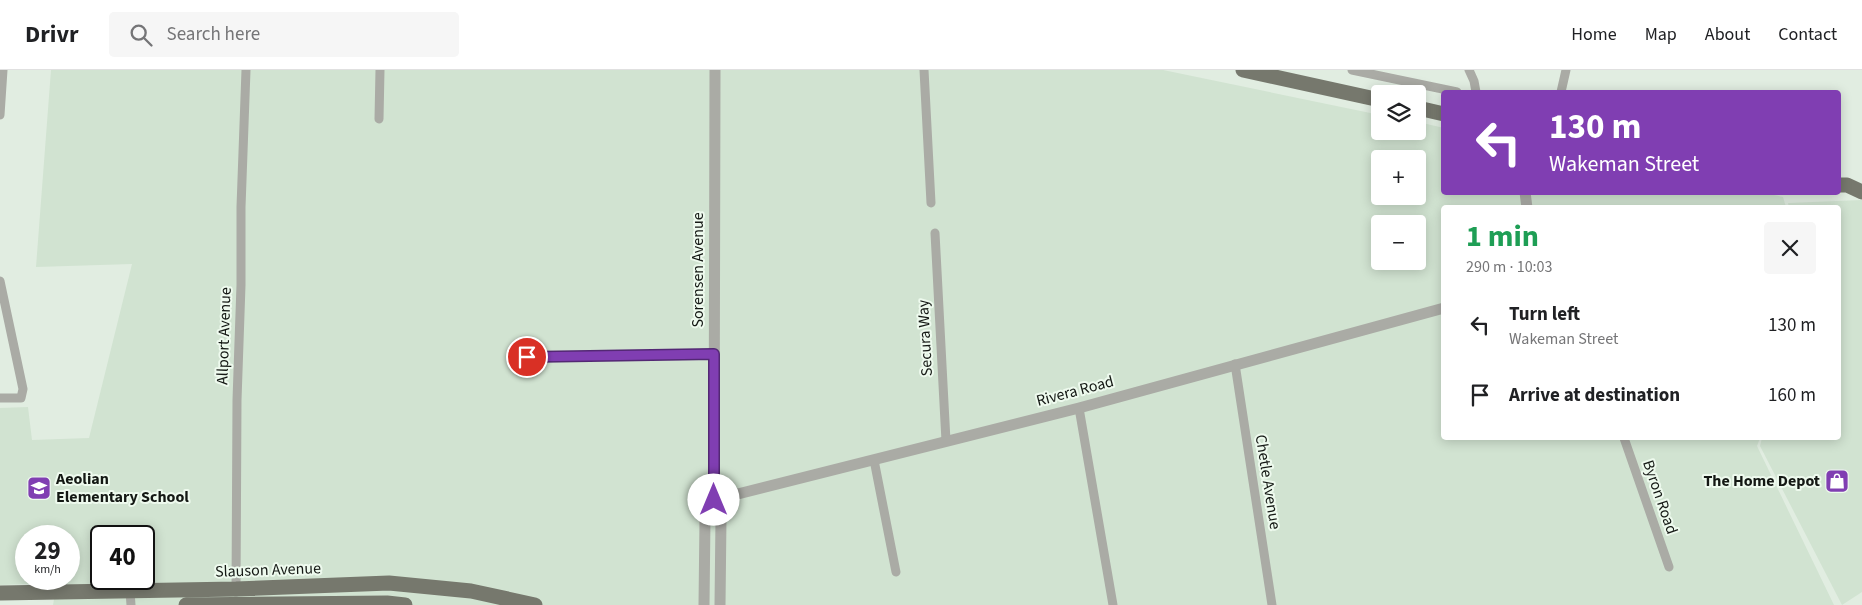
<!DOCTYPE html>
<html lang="en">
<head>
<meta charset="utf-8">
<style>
	:root { --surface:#fff; --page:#f6f6f6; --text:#202124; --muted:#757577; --line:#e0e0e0 }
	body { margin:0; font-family:"Source Sans 3",sans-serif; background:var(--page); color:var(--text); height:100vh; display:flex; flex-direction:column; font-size:19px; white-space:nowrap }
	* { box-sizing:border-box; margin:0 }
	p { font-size:16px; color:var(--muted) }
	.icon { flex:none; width:28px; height:28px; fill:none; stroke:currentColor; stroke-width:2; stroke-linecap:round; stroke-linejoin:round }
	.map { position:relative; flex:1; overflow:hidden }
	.side { position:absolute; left:1441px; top:135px; width:400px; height:235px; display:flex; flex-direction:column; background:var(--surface); border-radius:5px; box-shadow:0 2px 12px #0003 }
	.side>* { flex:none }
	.top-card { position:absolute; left:1441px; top:20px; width:400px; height:105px; border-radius:5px; box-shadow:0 2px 12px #0003; background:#803eb2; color:#fff; overflow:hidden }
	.fabs { position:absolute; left:1371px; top:15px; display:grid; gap:10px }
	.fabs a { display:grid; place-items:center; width:55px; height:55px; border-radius:5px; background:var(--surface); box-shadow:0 2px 12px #0003; font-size:25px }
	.speed { position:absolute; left:15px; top:455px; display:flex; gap:10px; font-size:25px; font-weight:700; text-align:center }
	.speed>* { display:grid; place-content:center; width:65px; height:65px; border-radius:50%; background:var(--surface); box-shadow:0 2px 12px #0003; line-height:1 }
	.speed small { font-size:12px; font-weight:400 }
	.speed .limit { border:2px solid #111; border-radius:8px; background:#fff; color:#111 }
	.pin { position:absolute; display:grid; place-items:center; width:42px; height:42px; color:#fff; margin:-21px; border:2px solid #fff; border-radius:50%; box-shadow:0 1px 5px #0007 }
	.me { position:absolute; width:55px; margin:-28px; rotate:0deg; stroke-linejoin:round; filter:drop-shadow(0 0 4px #0008) }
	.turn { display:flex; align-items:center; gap:18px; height:105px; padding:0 25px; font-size:22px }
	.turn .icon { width:65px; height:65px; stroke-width:2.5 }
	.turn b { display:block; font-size:35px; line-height:42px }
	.round { display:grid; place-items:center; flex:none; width:52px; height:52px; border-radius:5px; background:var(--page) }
	.summary { display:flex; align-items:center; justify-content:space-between; height:85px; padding:0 25px }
	h1 { font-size:30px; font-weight:700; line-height:38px; color:#1e9e55 }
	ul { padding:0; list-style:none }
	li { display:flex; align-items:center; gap:15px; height:70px; padding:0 25px }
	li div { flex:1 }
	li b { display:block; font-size:19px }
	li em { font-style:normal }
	header { display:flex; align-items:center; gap:30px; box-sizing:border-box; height:70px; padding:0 25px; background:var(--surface); border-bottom:1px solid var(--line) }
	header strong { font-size:24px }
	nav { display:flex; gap:28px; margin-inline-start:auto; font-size:18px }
	.search { width:350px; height:45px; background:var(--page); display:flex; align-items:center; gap:12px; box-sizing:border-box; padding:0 18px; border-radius:5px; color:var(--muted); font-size:19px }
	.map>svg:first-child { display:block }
	.built { fill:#d1e3d1; fill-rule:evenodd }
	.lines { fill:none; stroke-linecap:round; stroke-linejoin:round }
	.minor { stroke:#aaaba5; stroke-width:9 }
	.tertiary { stroke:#aaaba5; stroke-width:11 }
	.primary { stroke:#76786d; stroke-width:15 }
	.route-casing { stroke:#532874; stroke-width:12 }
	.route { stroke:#803eb2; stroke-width:9 }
	.labels { text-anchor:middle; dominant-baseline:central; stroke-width:4; stroke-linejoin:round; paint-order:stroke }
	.street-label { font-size:16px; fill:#141814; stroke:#eefaee }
	.poi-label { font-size:16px; font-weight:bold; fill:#141814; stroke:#eefaee; text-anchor:start }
</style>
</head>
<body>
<header>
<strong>Drivr</strong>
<div class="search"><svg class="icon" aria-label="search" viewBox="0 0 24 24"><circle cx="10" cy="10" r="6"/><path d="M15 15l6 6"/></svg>Search here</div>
<nav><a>Home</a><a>Map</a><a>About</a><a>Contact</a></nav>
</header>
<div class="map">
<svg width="1862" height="535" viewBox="0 0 1862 535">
	<rect width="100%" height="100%" fill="#e1ede1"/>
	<path class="built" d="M 51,0 L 1163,0 L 1380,45 L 1380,61 L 1418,61 L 1418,52 L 1444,58 L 1444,122 L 1760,122 L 1783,127 L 1786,137 L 1444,138 L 1444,368 L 1760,368 L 1757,376 L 1834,535 L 53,535 L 57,513 L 0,515 L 0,338 L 28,337 L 32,370 L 89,368 L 132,194 L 36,197 ZM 1380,89 L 1418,89 L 1418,126 L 1380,126 ZM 1380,154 L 1418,154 L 1418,191 L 1380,191 ZM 26,466 L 69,466 L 69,509 L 26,509 ZM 101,466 L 144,466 L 144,509 L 101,509 Z
		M 1862,130 L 1862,522 L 1842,535 L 1760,376 L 1762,368 L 1839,368 L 1839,138 L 1789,137 L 1788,133 Z"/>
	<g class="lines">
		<path class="minor" d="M 924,0 L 931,133
			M 1352,0 L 1457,22
			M 1469,0 L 1474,11 L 1476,22
			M 1561,22 L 1566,0
			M 0,45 L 3,0
			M 379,49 L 380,0
			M 935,163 L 946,371
			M 0,211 L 23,319 L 21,328 L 0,328
			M 527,287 L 715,284
			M 1235,294 L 1272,535
			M 1079,338 L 1113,535
			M 1624,368 L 1669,497
			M 874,390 L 896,502
			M 130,521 L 131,535
			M 236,522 L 237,330 L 241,215 L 241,137 L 246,0"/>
		<path class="tertiary" d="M 715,0 L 714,430 L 721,448 L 720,535
			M 1525,122 L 1527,138
			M 714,430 L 1079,338 L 1444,238
			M 704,535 L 705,448 L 714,430"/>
		<path class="primary" d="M 1243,0 L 1380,30
			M 1418,38 L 1444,44
			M 1839,115 L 1847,115 L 1862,122
			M 0,523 L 236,519 L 389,513 L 471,521 L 535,535
			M 186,535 L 387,533 L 405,535"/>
	</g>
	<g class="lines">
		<g class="route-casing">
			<path id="route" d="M 527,287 L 714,284 L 714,430"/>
		</g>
		<use href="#route" class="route"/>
	</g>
	<defs>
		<g id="shop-square" transform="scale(1.25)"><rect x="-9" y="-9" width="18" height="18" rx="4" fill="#803eb2" stroke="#eefaee"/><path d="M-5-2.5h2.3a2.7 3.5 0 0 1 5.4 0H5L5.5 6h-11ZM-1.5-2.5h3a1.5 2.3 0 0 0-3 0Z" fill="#fff"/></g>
		<g id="school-square" transform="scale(1.25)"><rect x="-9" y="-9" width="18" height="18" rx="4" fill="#803eb2" stroke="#eefaee"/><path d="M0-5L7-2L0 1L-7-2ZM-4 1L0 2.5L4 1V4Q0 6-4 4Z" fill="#fff"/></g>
	</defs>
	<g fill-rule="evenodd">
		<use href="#shop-square" x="1837" y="411"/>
		<use href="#school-square" x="39" y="418"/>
	</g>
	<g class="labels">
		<g class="street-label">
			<text transform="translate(698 200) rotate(-90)">Sorensen Avenue</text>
			<text transform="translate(224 266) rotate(-88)">Allport Avenue</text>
			<text transform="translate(925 268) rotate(-93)">Secura Way</text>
			<text transform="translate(1075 321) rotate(-15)">Rivera Road</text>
			<text transform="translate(1268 412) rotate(81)">Chetle Avenue</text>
			<text transform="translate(1660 427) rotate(71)">Byron Road</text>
			<text transform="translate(268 500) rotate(-2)">Slauson Avenue</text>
		</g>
		<g class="poi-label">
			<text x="56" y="409">Aeolian<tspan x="56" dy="18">Elementary School</tspan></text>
			<text x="1820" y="411" text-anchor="end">The Home Depot</text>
		</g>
	</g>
</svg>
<div class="fabs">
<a><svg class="icon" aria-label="layers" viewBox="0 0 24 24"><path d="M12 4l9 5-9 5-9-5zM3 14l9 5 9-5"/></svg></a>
<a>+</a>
<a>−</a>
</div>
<div class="speed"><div>29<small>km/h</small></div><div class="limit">40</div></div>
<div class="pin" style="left:527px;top:287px;background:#d93025"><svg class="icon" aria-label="arrive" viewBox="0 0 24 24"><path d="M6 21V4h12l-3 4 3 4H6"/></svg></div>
<svg class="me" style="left:714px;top:430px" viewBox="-20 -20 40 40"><circle r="19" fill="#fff"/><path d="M0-13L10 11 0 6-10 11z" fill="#803eb2"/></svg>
<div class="top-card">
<div class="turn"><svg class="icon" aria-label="left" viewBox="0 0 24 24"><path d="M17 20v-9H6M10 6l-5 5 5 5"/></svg><div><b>130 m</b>Wakeman Street</div></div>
</div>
<section class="side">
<div class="summary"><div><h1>1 min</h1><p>290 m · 10:03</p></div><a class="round"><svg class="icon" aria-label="close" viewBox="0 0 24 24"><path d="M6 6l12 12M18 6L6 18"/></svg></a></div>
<ul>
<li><svg class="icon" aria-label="left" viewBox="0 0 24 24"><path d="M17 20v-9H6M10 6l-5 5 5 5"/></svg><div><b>Turn left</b><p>Wakeman Street</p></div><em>130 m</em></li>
<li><svg class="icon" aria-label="arrive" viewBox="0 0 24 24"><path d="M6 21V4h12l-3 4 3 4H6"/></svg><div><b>Arrive at destination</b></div><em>160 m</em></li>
</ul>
</section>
</div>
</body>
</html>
